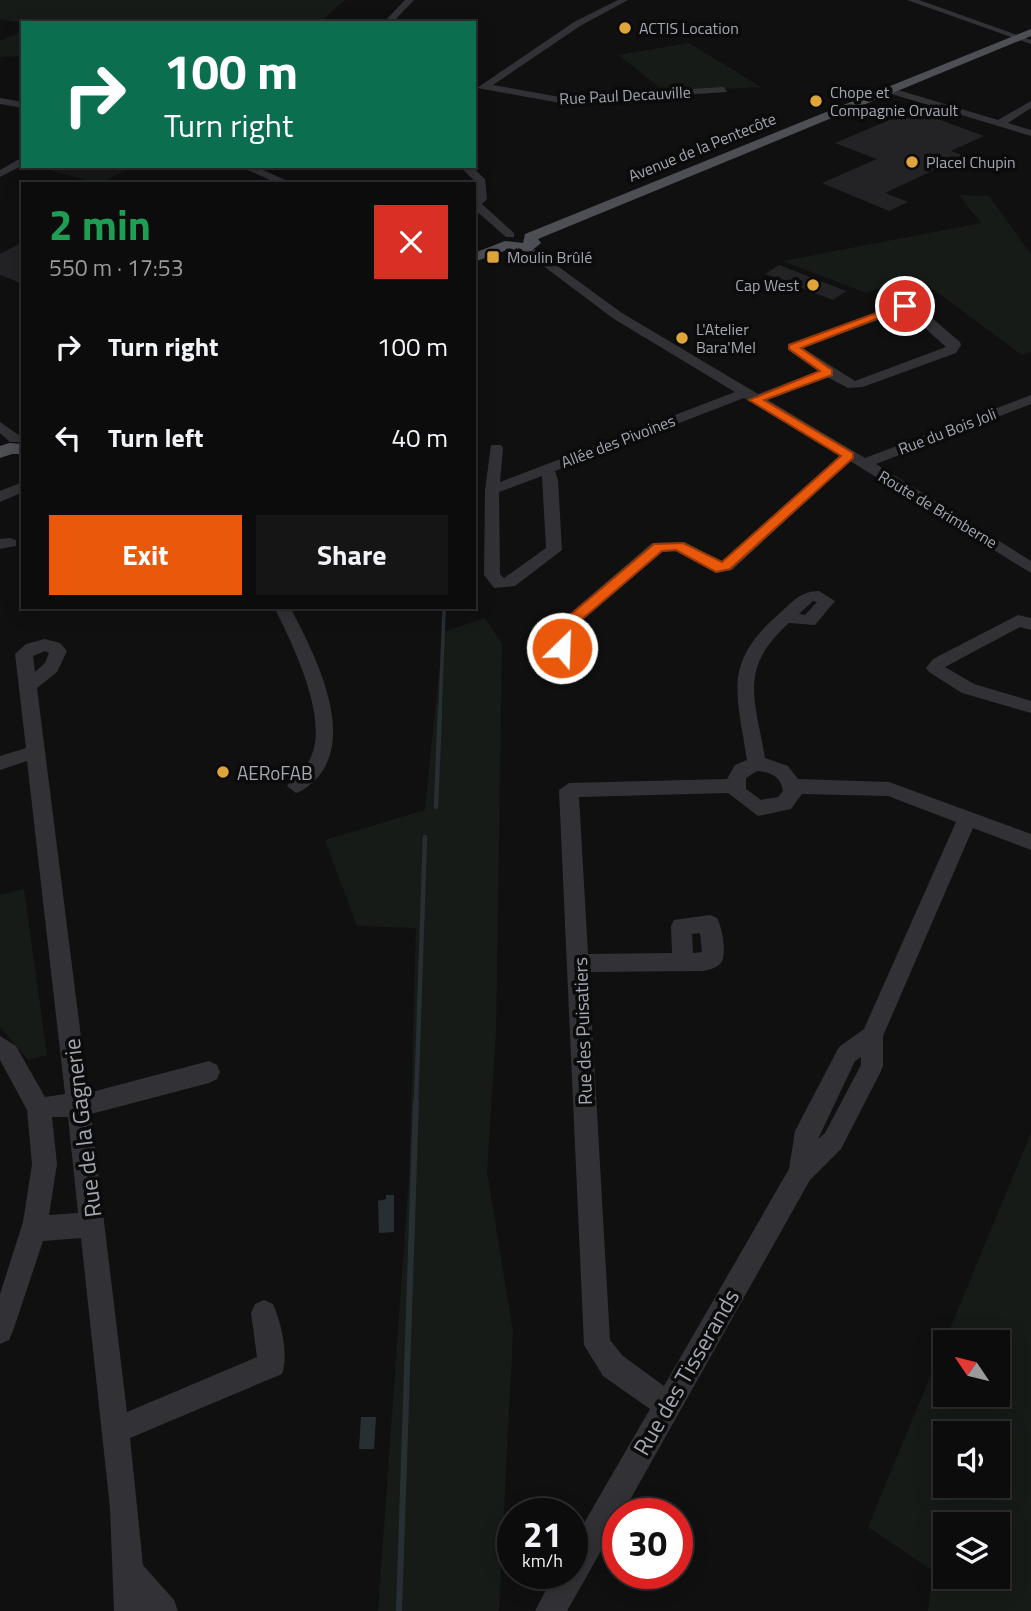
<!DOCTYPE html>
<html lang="en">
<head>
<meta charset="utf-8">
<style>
	:root { --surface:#0c0c0d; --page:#151516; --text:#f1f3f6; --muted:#9a9b9d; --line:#2c2c2e; --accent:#ea580c }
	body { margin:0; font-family:"Titillium Web",sans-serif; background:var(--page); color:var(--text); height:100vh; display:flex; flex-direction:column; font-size:26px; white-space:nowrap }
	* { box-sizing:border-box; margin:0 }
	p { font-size:23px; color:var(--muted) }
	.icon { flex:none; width:38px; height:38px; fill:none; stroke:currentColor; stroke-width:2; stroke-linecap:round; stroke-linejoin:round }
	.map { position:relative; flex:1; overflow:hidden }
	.panel { position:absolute; left:21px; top:182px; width:455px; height:427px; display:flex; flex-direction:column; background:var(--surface); border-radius:0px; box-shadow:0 4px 18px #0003,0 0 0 2px var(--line) }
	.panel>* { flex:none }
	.top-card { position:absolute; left:21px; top:21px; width:455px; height:147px; border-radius:0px; box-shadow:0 4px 18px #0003,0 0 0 2px var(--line); background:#0b6e4f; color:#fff; overflow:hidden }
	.needle { width:46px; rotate:305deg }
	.buttons { position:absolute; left:933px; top:1330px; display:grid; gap:14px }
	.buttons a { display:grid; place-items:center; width:77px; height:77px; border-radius:0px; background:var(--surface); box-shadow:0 4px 18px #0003,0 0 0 2px var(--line); font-size:35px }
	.speed { position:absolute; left:497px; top:1498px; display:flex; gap:14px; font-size:35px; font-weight:700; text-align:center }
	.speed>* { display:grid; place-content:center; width:91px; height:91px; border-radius:50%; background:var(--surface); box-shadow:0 4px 18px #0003,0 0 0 2px var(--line); line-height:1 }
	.speed small { font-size:18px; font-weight:400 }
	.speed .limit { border:10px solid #d22; background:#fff; color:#111 }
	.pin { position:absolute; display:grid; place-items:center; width:60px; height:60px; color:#fff; margin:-30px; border:4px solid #fff; border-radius:50%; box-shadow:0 2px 7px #0007 }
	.me { position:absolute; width:77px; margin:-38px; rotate:24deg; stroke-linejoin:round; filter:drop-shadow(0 0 5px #0008) }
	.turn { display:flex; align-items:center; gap:24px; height:147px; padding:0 28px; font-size:32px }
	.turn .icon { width:91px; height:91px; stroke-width:2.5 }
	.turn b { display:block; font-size:49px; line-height:60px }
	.round { display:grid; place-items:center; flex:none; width:74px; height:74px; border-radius:0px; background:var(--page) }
	.summary { display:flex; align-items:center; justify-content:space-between; height:119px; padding:0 28px }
	h1 { font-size:42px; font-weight:700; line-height:52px; color:#1e9e55 }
	.button { display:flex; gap:14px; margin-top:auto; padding:14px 28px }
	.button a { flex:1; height:80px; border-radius:0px; background:var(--accent); color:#fff; font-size:28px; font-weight:700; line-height:80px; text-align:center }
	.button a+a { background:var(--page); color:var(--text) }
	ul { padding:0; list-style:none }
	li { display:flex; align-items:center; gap:21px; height:91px; padding:0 28px }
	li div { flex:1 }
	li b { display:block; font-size:26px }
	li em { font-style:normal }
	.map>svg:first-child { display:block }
	.green { fill:#171b18; fill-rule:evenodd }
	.water { fill:#282f33 }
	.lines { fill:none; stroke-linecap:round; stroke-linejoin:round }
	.stream-far2 { stroke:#282f33; stroke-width:3.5 }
	.stream-far1 { stroke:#282f33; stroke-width:4.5 }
	.stream { stroke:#282f33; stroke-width:6 }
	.building { fill:#232325 }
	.minor { fill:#323236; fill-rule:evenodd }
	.major { fill:#4e4f55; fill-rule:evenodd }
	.route { fill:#ea580c; stroke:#983908; stroke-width:2 }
	.poi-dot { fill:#dfa53b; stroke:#0b0b0c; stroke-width:2.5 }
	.labels { text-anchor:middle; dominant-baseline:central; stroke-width:7; stroke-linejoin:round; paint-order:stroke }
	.far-poi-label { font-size:16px; fill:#a3a7b1; stroke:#0b0b0c; text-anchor:start }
	.far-street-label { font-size:16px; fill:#a3a7b1; stroke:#0b0b0c }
	.poi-label { font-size:19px; fill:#a3a7b1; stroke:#0b0b0c; text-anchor:start }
	.street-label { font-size:19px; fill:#a3a7b1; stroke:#0b0b0c }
	.near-street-label { font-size:23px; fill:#a3a7b1; stroke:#0b0b0c }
</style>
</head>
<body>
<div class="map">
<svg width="1031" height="1611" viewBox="0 0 1031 1611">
	<rect width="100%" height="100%" fill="#101011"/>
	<path class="green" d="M 0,0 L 345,0 L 319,23 L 23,23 L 0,19 Z
		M 23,31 L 23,56 L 0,57 L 0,41 Z
		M 689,43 L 761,87 L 666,92 L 618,55 Z
		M 33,166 L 137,166 L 99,183 Z
		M 959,195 L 989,196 L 1031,254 L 1031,352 L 1022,355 L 915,276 L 866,293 L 783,261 L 981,223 Z
		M 485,618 L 502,644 L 496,1033 L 487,1171 L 513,1333 L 499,1611 L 378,1611 L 409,1177 L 416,928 L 357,926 L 325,840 L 425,810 L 443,632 Z
		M 24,889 L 47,1055 L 28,1060 L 0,1027 L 0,895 Z
		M 1031,1133 L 1031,1611 L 928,1611 L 933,1571 L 868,1527 ZM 945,1342 L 998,1342 L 998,1395 L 945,1395 ZM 945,1433 L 998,1433 L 998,1486 L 945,1486 ZM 945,1524 L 998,1524 L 998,1577 L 945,1577 Z"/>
	<path class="water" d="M 386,1195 L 394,1195 L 394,1232 L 379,1233 L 378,1201 L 386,1199 Z
		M 361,1417 L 376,1417 L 374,1449 L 359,1449 Z"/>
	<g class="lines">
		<path class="stream-far2" d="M 440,711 L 444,612"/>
		<path class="stream-far1" d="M 436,807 L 440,710
			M 416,1103 L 425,837"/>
		<path class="stream" d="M 399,1611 L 416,1101"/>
	</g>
	<path class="building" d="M 913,110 L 984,136 L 951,151 L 964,156 L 885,193 L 908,202 L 889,211 L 822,183 L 877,159 L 835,143 Z
		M 23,242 L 23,284 L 0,275 L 0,254 Z
		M 779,265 L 846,291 L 833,300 L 765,274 Z"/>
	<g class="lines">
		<path class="minor" d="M 405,0 L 414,0 L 392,23 L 383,23 Z
			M 618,0 L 628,0 L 580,26 L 493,85 L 560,97 L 724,87 L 727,92 L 560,103 L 477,88 L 574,22 Z
			M 907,0 L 919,0 L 1031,40 L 1031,44 Z
			M 888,87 L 998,120 L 1031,101 L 1031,108 L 1008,123 L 1031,130 L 1031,136 L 885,92 Z
			M 0,98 L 23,102 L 23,108 L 0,104 Z
			M 23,157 L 23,165 L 0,177 L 0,170 Z
			M 239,166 L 254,166 L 294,184 L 279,184 Z
			M 459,166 L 471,166 L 485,179 L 487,199 L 482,204 L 514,233 L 514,237 L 506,237 L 474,209 L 476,182 Z
			M 522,246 L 530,246 L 622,313 L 758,394 L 818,371 L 788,350 L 788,344 L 901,303 L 919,307 L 960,342 L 961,345 L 956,353 L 863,387 L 848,388 L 827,377 L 768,400 L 865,458 L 1031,395 L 1031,404 L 876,464 L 1031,561 L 1031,573 L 850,461 L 732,570 L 716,573 L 676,551 L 662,552 L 576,626 L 569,652 L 557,652 L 554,648 L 562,620 L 652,543 L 685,542 L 721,562 L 840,455 L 744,398 L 555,471 L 558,480 L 562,550 L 515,586 L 494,588 L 484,575 L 485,490 L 491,445 L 501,445 L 503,448 L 500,482 L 735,392 L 614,319 L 522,250 ZM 905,310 L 946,347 L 855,381 L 803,348 ZM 542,476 L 546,548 L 504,578 L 500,574 L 499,492 Z
			M 0,422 L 20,436 L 20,442 L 10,442 L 0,433 Z
			M 23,482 L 23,492 L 0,502 L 0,491 Z
			M 10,538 L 16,540 L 16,546 L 0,549 L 0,539 Z
			M 819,591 L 835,601 L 815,625 L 789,623 C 738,669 755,698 765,758 L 788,766 L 798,779 L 889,782 L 1031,834 L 1031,850 L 973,828 L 883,1036 L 883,1066 L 880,1073 L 841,1149 L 810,1180 L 622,1514 L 618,1514 L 618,1521 L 567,1611 L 535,1611 L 555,1573 L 572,1573 L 572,1544 L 650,1409 L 603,1376 L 584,1345 L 559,790 L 569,783 L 727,779 L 735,765 L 747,760 C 737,693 722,663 779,614 C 792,602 801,591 819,591 ZM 813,601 L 817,602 L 805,615 L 799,614 ZM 757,771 C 771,772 781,777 783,791 L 778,797 L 761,800 L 746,789 L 746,778 ZM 728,793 L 758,816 L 791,809 L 802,794 L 888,796 L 956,822 L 864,1029 L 839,1047 L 795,1131 L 789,1169 L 664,1386 L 623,1356 L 610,1340 L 589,972 L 703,971 C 708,970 716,968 720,964 C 728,956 722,927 717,918 L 710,915 L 674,920 L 671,926 L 672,953 L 588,954 L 579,797 ZM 700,933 L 702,952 L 693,953 L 692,934 ZM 861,1057 L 861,1065 L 825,1133 L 818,1139 L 855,1061 Z
			M 274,607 L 290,607 C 313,651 356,732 318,777 C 311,784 305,790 296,793 L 287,786 C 293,775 306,769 311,757 C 329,717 292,643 274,607 Z
			M 1018,615 L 1031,618 L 1031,630 L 1020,627 L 945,667 L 974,684 L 1031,701 L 1031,713 L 962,693 L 929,672 L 926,668 L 933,659 Z
			M 45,639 L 60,643 L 67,651 L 57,672 L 37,688 L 88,1093 L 209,1061 L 217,1065 L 220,1072 L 217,1079 L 209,1083 L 91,1114 L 127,1412 L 257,1357 L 251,1313 L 255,1304 L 264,1300 L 273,1304 C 281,1322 289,1355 282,1374 L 130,1438 L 143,1565 L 174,1600 L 178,1611 L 114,1611 L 110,1508 L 81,1238 L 43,1241 L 13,1331 L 9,1340 L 0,1344 L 0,1294 L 23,1222 L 32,1164 L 27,1110 L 0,1060 L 0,1036 L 16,1046 L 45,1097 L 65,1094 L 27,761 L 0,770 L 0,756 L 26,748 L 15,654 L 26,644 ZM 45,651 L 49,653 L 45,663 L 35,672 L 33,656 ZM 52,1117 L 68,1117 L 78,1213 L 49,1215 L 57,1164 Z"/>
		<path class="major" d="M 1031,29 L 1031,36 L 538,239 L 541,243 L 531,251 L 507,250 L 474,262 L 474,253 L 505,241 L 523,243 L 525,234 Z
			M 9,443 L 23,444 L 23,454 L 12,454 L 0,458 L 0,446 Z"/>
	</g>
	<path class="route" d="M 901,304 L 910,306 L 801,348 L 832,370 L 832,375 L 764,400 L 853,453 L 853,458 L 730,569 L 716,572 L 676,550 L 662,551 L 574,626 L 567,651 L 557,651 L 555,648 L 563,621 L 654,544 L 683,543 L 722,562 L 841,456 L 749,400 L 820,371 L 789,349 L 789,345 Z"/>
	<g class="poi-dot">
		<circle cx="625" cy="28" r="7"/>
		<circle cx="816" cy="101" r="7"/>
		<circle cx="912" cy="162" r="7"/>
		<rect x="486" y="250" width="14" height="14" rx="3.5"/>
		<circle cx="813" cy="285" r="7"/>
		<circle cx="682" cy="338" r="7"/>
		<circle cx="223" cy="772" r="7"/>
	</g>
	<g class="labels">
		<g class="far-poi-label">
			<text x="639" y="28">ACTIS Location</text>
			<text x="830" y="92">Chope et<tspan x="830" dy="18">Compagnie Orvault</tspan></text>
			<text x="926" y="162">Placel Chupin</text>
			<text x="507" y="257">Moulin Brûlé</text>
			<text x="799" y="285" text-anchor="end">Cap West</text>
			<text x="696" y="329">L'Atelier<tspan x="696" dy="18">Bara'Mel</tspan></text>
		</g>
		<g class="far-street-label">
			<text transform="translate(625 95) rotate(-3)">Rue Paul Decauville</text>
			<text transform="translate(702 147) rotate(-22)">Avenue de la Pentecôte</text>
			<text transform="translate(947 431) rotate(-21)">Rue du Bois Joli</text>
			<text transform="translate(618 441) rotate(-21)">Allée des Pivoines</text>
			<text transform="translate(938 509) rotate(31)">Route de Brimberne</text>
		</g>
		<g class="poi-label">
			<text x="237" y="772">AERoFAB</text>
		</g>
		<g class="street-label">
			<text transform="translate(582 1031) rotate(-92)">Rue des Puisatiers</text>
		</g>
		<g class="near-street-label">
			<text transform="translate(82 1128) rotate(-97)">Rue de la Gagnerie</text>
			<text transform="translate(686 1372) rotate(-60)">Rue des Tisserands</text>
		</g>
	</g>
</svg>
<div class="buttons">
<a><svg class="needle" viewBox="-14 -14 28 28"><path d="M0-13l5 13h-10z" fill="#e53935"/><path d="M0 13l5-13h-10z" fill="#9a9b9d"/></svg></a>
<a><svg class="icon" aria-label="sound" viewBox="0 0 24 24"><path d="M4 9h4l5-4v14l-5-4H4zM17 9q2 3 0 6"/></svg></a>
<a><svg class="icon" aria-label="layers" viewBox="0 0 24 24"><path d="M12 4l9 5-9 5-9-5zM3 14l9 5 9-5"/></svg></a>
</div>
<div class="speed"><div>21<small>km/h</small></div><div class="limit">30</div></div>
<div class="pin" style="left:905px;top:306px;background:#d93025"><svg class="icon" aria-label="arrive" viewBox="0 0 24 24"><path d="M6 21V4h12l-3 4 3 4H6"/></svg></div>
<svg class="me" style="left:562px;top:648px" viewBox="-20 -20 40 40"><circle r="17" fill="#ea580c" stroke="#fff" stroke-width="3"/><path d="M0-11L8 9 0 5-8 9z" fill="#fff"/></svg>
<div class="top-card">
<div class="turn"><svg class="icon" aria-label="right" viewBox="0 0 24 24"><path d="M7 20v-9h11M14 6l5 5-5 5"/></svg><div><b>100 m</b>Turn right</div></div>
</div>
<section class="panel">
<div class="summary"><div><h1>2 min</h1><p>550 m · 17:53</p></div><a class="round" style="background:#d93025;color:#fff"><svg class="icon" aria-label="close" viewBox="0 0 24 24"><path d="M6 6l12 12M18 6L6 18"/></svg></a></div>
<ul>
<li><svg class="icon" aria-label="right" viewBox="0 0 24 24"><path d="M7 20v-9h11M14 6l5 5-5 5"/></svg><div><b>Turn right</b></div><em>100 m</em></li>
<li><svg class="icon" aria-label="left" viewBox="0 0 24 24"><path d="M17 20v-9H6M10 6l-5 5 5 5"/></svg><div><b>Turn left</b></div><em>40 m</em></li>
</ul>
<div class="button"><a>Exit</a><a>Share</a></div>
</section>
</div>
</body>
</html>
